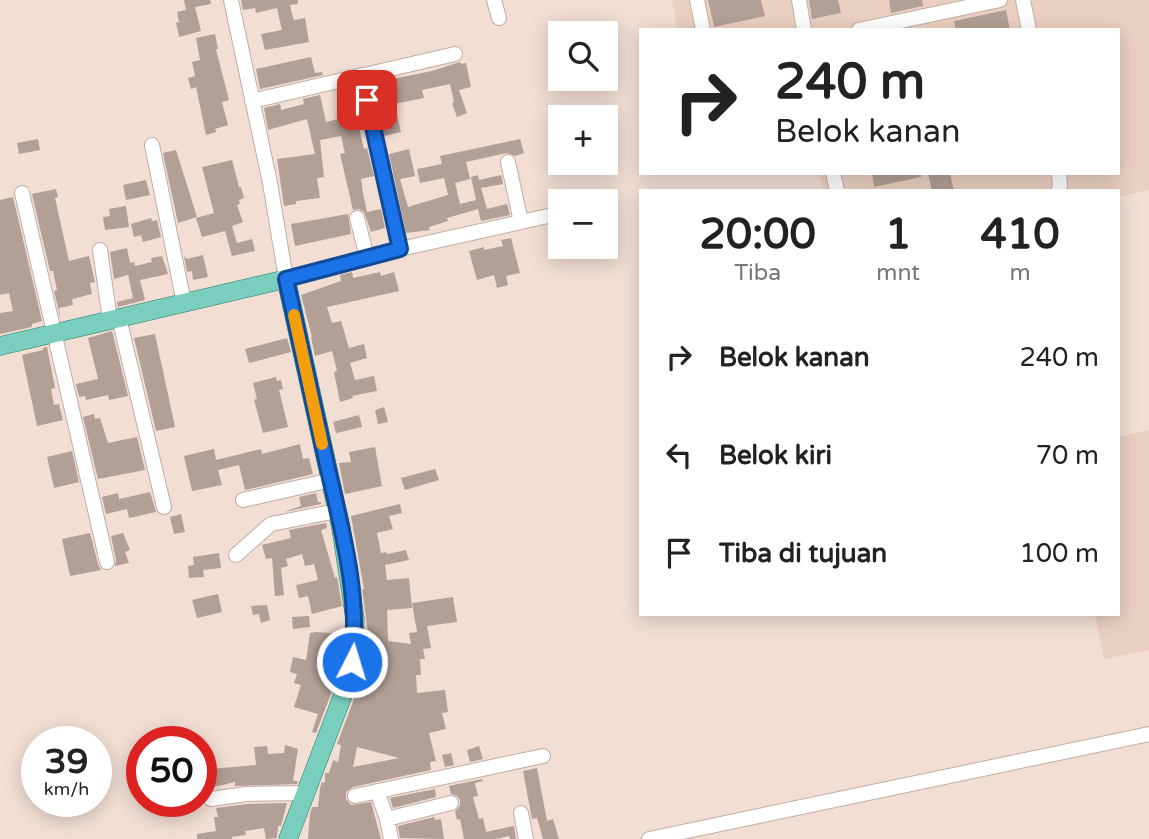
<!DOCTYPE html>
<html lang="id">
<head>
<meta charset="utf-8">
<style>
	:root { --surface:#fff; --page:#f2f2f2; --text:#222; --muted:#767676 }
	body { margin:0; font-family:"Varela Round",sans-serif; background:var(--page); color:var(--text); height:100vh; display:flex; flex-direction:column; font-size:26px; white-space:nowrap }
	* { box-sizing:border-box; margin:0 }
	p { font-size:23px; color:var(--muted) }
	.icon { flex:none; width:38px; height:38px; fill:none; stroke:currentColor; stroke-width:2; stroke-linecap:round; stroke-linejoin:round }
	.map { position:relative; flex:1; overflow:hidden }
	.drawer { position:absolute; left:639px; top:189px; width:481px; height:427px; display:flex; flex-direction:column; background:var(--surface); border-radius:0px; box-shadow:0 4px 18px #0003 }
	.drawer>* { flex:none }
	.banner { position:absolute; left:639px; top:28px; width:481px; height:147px; border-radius:0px; box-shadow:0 4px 18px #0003; background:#fff; color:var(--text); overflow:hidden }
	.controls { position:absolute; left:548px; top:21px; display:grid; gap:14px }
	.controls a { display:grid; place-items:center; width:70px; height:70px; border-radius:0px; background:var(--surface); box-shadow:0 4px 18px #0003; font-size:35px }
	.speed { position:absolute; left:21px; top:726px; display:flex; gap:14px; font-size:35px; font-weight:700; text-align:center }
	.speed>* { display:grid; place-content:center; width:91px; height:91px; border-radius:50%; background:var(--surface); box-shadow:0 4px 18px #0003; line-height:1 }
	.speed small { font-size:18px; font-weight:400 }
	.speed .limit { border:10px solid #d22; background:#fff; color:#111 }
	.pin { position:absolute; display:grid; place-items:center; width:60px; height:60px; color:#fff; margin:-30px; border-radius:14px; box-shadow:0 4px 10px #0006 }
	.me { position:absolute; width:77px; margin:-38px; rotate:5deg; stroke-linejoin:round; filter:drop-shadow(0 0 5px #0008) }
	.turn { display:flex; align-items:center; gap:24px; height:147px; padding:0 21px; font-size:32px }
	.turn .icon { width:91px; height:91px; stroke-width:2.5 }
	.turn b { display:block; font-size:49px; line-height:60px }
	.eta { display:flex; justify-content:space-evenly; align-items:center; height:119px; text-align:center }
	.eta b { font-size:42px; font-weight:700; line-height:49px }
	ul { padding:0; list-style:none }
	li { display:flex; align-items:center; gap:21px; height:98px; padding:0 21px }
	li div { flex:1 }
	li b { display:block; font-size:26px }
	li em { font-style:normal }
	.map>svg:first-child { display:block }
	.built { fill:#ebd0c2 }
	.building { fill:#b29f95; fill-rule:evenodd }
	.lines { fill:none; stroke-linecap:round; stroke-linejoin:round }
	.minor-casing { stroke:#c0ada3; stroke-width:16 }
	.major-casing { stroke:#227b67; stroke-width:19 }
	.minor { stroke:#fff; stroke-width:14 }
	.major { stroke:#7acebe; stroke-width:18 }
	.route-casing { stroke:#114b97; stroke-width:18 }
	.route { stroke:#1a73e8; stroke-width:12 }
	.slow { stroke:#f59e0b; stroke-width:12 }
</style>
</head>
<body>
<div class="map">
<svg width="1149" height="839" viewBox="0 0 1149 839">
	<rect width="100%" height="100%" fill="#f2ded3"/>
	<path class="built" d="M 672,0 L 1149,0 L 1149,190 L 1118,197 L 1118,191 L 824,191 L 819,173 L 1118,173 L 1118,30 L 677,30 Z
		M 1149,430 L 1149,650 L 1104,659 L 1095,614 L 1118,614 L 1118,437 Z"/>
	<path class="building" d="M 184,0 L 210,0 L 211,4 L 195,7 L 201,31 L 179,37 L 176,23 L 179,22 L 177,12 L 186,10 Z
		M 241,0 L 298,0 L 298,4 L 290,5 L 292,14 L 294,20 L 305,18 L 309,42 L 265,50 L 261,34 L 282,30 L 277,8 L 256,13 L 255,8 L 243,10 Z
		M 708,0 L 761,0 L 765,16 L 714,27 Z
		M 809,0 L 838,0 L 841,13 L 812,19 Z
		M 889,0 L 922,0 L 923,6 L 891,13 Z
		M 1006,10 L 1010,30 L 956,30 L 954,21 Z
		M 215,34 L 218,49 L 216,49 L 229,100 L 222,102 L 228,125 L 215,129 L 216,132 L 206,135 L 196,87 L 191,89 L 188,78 L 195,76 L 192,62 L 200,60 L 196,38 Z
		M 311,57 L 315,73 L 322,72 L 323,75 L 260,89 L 256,69 Z
		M 460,62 L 461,64 L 466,63 L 471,87 L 459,90 L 467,113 L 457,117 L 452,103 L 454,102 L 450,84 L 422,90 L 424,98 L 394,104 L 401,132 L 384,136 L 373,83 L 432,71 Z
		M 354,87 L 362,125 L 359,128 L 364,149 L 367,148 L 374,176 L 361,179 L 363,193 L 367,212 L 381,209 L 385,228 L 371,232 L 364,212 L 359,209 L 353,210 L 340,154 L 345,153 L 341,136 L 320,140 L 324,177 L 317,178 L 320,198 L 296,201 L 296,204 L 284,206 L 277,159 L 315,154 L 307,119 L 268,130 L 264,108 L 280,104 L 281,110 L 304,104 L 303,99 L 320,95 L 326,122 L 350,116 L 344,90 Z
		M 560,136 L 560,164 L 557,165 L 550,138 Z
		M 38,139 L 40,150 L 19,154 L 17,143 Z
		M 520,139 L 524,153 L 515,156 L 507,153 L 466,162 L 470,179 L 455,183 L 460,204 L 476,200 L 471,177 L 478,175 L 479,180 L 501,175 L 503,184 L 481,188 L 487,209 L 507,204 L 510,215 L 481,221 L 478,209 L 447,218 L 448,221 L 429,227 L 430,230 L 406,233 L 389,154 L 409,149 L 415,176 L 400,179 L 408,207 L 448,195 L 444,178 L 420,183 L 417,169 L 442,164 L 440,156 Z
		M 176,150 L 197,217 L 178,223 L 163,153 Z
		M 232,160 L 239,187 L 241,187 L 244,198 L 239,200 L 240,204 L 237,205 L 243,222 L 232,226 L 237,243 L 252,239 L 255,251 L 232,256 L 225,231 L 202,237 L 196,218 L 214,213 L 202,167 Z
		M 872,173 L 921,173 L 921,177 L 874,187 Z
		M 928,173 L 950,173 L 954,191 L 932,191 Z
		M 146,180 L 150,195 L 126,200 L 123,185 Z
		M 56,189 L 58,197 L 55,198 L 69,261 L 89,256 L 95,282 L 90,283 L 92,294 L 72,299 L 73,305 L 59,308 L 61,320 L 54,291 L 57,290 L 53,271 L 50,271 L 32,194 Z
		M 13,197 L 42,321 L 32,324 L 32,327 L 0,334 L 0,313 L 13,311 L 9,293 L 0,295 L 0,200 Z
		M 126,206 L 129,227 L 105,230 L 103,217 L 110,216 L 109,209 Z
		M 348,214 L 351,234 L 295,246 L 291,224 Z
		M 151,218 L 152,221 L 157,220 L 161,237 L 143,242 L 141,235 L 134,237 L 131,224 Z
		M 511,238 L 520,273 L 506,276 L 508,285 L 497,288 L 494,275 L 477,280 L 469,251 L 484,247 L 484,250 L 503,246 L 501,240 Z
		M 556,247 L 570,247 L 572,256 L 560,259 Z
		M 127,248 L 130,263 L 134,262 L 135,266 L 152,262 L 151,258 L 162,256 L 168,274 L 140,280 L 145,300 L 118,307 L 117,302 L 133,298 L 128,275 L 114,279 L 110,252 Z
		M 203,255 L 208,277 L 193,280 L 192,271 L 187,272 L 184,256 L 187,259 Z
		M 352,272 L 353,278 L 380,272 L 381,276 L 394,272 L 399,291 L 327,307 L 332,323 L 341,321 L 349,348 L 364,344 L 367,358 L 350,363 L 355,380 L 374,376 L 377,391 L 352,396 L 353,398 L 340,402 L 334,372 L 337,371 L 332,351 L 315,356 L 311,337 L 312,337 L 301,295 L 341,281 L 340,275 Z
		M 112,331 L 128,396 L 109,400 L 108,395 L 86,400 L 85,396 L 79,397 L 76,384 L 98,379 L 88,338 Z
		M 155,334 L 175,427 L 156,431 L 134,338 Z
		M 287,338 L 291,352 L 249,363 L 245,349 Z
		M 47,347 L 55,388 L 51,389 L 54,405 L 59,404 L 63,420 L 37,426 L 22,355 L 43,350 L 43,348 Z
		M 276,377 L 277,381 L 281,380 L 283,389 L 279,390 L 288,427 L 263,433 L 254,400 L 257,399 L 253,383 Z
		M 384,407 L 388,422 L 378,424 L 375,410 Z
		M 94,414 L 95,419 L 100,418 L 108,443 L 137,437 L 145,470 L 98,479 L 83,417 Z
		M 359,415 L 362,427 L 336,433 L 333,422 Z
		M 300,444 L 303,459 L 309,458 L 313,474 L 245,490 L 239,465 L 218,470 L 222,485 L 192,491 L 184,456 L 214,449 L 216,460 L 261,449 L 262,454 Z
		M 375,447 L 382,486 L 345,494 L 339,463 L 351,462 L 349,452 Z
		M 72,451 L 79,482 L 54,488 L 47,457 Z
		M 435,469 L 439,480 L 405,490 L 401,478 Z
		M 150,492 L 156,512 L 129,518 L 127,509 L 106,514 L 102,497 L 118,493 L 119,499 Z
		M 316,493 L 318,502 L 321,502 L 321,504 L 284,512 L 301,506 L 299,497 Z
		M 400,504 L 402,513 L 389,516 L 393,529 L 377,533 L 381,553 L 386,552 L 387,554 L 406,550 L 409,560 L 385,565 L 387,580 L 409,578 L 412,608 L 387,610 L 388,641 L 411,644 L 409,633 L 417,632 L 412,603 L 453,597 L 457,622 L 427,626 L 431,648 L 423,649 L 425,659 L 420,659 L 421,675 L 416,675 L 417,693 L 445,690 L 448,712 L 442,713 L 446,729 L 429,733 L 436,761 L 430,762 L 431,770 L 353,787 L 346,792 L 346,799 L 351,805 L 371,802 L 381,839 L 308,839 L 310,814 L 312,807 L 318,807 L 320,788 L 322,782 L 325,783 L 325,773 L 329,773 L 333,760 L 338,762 L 341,745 L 337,744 L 354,699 L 367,650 L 364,650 L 365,633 L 368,632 L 362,589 L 364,589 L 351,516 ZM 357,747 L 399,758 L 353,767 Z
		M 181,514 L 185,532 L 174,534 L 170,517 Z
		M 326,523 L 327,528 L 321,530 L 335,578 L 337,577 L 342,606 L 312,614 L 308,596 L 299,598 L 296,585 L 318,580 L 314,564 L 305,566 L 302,554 L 286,559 L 288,566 L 281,568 L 284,595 L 275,596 L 272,558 L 266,559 L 262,545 L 291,538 L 289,530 Z
		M 90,533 L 98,564 L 101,570 L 70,576 L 62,539 Z
		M 123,533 L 130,550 L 125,552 L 129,563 L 115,566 L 116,560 L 111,536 Z
		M 219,553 L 221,568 L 203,570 L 204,577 L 189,578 L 188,566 L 194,565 L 193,557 Z
		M 218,594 L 222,612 L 197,618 L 192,600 Z
		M 267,605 L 270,620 L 261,623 L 259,614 L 253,615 L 251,606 Z
		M 309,616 L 310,627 L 293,629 L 292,617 Z
		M 316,632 L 343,634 L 341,660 L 332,691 L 316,733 L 312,732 L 318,714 L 294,707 L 301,685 L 294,683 L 297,674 L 290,672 L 293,657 L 306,660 L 310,633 Z
		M 285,745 L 298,749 L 293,781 L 298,781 L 297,784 L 235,786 L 235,782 L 214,787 L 211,769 L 256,765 L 254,747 L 267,746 L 268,754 L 284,753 Z
		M 479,746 L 483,759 L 470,762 L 467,750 Z
		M 451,753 L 454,765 L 445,767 L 442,755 Z
		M 537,768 L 547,821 L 553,819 L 559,839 L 543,839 L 537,818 L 532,819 L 523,771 Z
		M 482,779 L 483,781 L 475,783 L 478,796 L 473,797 L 479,819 L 483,818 L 486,832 L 514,826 L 516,839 L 510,839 L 509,836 L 496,839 L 464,839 L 460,819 L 457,820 L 455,811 L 460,806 L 460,800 L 457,796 L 451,794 L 449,786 Z
		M 435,789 L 436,797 L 393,808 L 390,798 Z
		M 287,803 L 281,826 L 278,826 L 277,838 L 266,839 L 264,828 L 245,831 L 246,835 L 232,837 L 232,839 L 197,839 L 197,834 L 216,831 L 214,817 L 218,817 L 216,808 L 247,804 Z
		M 434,817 L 435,820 L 441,819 L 444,839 L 400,838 L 398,826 Z"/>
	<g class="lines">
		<g class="minor-casing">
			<path id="minor" d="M 231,0 L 270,183 L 286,279 L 400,249 L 548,216
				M 494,0 L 499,18
				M 697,0 L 703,30
				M 799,0 L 804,30
				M 1023,0 L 1029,30
				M 859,30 L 1000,0
				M 361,75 L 400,249
				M 252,101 L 455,54
				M 152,145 L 184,303
				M 508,162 L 521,222
				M 833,173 L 837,191
				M 1058,191 L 1060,186 L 1059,173
				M 22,193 L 107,562
				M 357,218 L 367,257
				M 100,250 L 110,320
				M 119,318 L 164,507
				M 243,500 L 331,480
				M 236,555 L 271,524 L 337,511
				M 377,791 L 387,819 L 451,803
				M 355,796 L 543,756
				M 211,799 L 246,794 L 306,793
				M 521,813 L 526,839
				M 387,819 L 391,839
				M 649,839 L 1149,734"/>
		</g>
		<g class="major-casing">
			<path id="major" d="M 0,346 L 286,279 L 341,528 L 355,619 L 352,662 L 343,695 L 288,839"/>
		</g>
		<use href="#minor" class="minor"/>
		<use href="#major" class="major"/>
	</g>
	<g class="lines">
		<g class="route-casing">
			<path id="route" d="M 352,662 C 361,594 340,523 325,456 C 312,397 299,338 286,279 L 400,249 L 367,100"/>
		</g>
		<use href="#route" class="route"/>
		<path class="slow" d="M 294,315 L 322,444"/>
	</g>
</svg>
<div class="controls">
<a><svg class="icon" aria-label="search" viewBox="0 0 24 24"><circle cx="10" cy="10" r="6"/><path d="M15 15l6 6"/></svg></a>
<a>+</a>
<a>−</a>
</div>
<div class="speed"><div>39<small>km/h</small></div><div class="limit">50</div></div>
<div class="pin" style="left:367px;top:100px;background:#d93025"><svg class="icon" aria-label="arrive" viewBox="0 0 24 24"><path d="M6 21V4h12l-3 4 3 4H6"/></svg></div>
<svg class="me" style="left:352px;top:662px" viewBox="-20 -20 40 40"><circle r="17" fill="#1a73e8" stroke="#fff" stroke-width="3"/><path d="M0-11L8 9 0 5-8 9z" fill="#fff"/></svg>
<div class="banner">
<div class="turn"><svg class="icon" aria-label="right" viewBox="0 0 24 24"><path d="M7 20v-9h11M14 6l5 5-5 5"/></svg><div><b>240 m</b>Belok kanan</div></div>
</div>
<section class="drawer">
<div class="eta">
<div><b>20:00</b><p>Tiba</p></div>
<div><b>1</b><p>mnt</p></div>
<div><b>410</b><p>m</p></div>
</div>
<ul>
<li><svg class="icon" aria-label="right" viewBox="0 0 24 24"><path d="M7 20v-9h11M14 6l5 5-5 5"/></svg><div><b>Belok kanan</b></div><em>240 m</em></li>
<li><svg class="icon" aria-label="left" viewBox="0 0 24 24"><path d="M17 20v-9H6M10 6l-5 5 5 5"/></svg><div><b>Belok kiri</b></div><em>70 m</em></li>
<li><svg class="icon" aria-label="arrive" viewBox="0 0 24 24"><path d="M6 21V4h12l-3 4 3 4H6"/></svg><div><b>Tiba di tujuan</b></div><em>100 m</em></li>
</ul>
</section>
</div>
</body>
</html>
